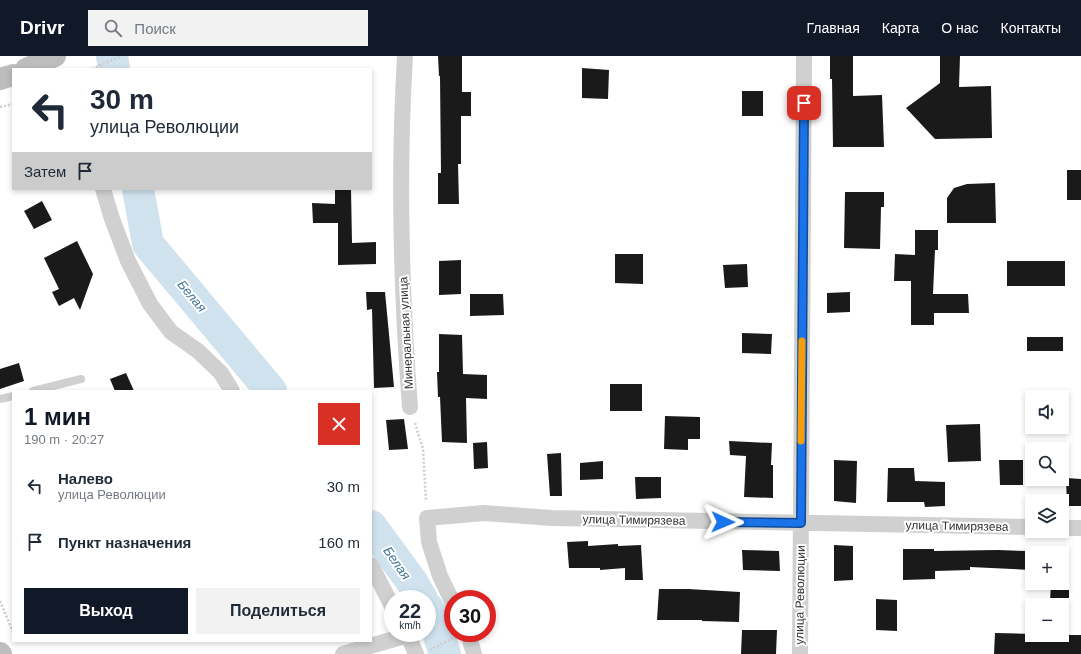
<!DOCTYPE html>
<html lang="ru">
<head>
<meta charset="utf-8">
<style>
	:root { --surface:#fff; --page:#f2f2f3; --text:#1f2937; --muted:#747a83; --accent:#111827 }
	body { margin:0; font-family:Helvetica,sans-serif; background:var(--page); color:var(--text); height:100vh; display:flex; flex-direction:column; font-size:15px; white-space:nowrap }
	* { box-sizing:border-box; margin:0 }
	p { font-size:13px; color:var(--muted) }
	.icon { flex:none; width:22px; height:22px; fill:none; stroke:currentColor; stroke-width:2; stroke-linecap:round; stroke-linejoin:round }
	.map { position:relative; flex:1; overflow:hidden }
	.drawer { position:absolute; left:12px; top:334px; width:360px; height:252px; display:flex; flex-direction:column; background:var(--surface); border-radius:0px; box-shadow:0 2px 6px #0003 }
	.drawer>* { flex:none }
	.top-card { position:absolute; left:12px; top:12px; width:360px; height:122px; border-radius:0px; box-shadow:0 2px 6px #0003; background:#fff; color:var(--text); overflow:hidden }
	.fabs { position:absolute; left:1025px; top:334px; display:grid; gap:8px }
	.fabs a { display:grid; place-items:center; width:44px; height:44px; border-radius:0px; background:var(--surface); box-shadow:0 2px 6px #0003; font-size:20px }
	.speed { position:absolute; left:384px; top:534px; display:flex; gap:8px; font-size:20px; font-weight:700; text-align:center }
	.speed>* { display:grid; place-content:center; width:52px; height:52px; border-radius:50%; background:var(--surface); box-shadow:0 2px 6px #0003; line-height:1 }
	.speed small { font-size:10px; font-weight:400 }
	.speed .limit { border:6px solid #d22; background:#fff; color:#111 }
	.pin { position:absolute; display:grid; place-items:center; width:34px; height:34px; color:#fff; margin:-17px; border-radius:8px; box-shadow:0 2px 6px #0006 }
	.me { position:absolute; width:44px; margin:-22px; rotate:91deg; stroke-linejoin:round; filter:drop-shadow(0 0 3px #0008) }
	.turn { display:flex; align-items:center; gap:14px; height:84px; padding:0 12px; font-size:18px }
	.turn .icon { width:52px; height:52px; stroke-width:2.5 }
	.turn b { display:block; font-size:28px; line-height:34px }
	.then { display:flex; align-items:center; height:38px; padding:0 12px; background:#0003; gap:8px; font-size:15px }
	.round { display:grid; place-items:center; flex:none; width:42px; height:42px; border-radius:0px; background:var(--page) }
	.head { display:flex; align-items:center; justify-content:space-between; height:68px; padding:0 12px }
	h1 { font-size:24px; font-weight:700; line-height:30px; color:var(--accent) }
	.primary-button { display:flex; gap:8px; margin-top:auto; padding:8px 12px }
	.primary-button a { flex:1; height:46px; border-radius:0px; background:var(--accent); color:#fff; font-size:16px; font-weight:700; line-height:46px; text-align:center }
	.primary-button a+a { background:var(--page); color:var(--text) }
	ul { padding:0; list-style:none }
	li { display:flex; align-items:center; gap:12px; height:56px; padding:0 12px }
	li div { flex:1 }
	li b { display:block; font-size:15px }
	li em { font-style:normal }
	header { display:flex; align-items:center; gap:24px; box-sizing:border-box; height:56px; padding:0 20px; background:var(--accent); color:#fff }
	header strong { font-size:19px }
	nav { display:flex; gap:22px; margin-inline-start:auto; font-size:14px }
	.search { width:280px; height:36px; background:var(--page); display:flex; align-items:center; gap:10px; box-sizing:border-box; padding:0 14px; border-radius:0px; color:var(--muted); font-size:15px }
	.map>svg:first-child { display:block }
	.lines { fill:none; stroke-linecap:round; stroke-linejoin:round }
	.river { stroke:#cfe2ee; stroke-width:32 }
	.building { fill:#1a1a1a }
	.path { stroke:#cdcdcd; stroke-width:2.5; stroke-dasharray:2 2; stroke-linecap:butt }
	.lane { stroke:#d0d0d0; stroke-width:8 }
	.street { stroke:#d0d0d0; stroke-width:16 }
	.secondary { stroke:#bdbdbd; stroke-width:22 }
	.route-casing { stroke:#114b97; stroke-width:10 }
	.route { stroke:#1a73e8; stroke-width:7 }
	.slow { stroke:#f59e0b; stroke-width:7 }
	.labels { text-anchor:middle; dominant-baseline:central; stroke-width:4; stroke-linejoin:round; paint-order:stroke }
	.street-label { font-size:12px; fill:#333; stroke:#fff }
	.water-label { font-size:13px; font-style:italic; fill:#3f7597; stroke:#fff }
</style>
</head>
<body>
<header>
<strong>Drivr</strong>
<div class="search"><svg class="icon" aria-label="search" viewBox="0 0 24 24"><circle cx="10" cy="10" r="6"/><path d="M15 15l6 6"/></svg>Поиск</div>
<nav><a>Главная</a><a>Карта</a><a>О нас</a><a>Контакты</a></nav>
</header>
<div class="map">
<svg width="1081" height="598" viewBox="0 0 1081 598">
	<rect width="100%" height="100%" fill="#fff"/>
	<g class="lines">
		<path class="river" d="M 112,0 L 114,13
			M 138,133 L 148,188 L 271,335
			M 371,470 L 412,526 L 422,543
			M 427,551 L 432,559 L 445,598"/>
	</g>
	<path class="building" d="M 438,0 L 462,0 L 462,36 L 471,36 L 471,60 L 461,60 L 461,108 L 458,108 L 459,148 L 438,148 L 438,117 L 441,117 L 440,20 L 439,20 Z
		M 830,0 L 853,0 L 853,40 L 882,39 L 884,91 L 833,91 L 832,23 L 830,23 Z
		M 940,0 L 960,0 L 959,31 L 991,30 L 992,82 L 935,83 L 906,52 L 940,27 Z
		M 582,12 L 609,14 L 608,43 L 582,42 Z
		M 742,35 L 763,35 L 763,60 L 742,60 Z
		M 1067,114 L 1081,114 L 1081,144 L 1067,144 Z
		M 995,127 L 996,167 L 947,167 L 947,142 L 954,132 L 967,128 Z
		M 335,133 L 351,133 L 352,187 L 376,186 L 376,208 L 338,209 L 338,167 L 313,167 L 312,147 L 335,148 Z
		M 845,136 L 884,136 L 884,151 L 881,151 L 880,193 L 844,192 Z
		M 42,145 L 52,164 L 34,173 L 24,155 Z
		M 915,174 L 938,174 L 938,194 L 935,194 L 933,238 L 968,238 L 969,257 L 934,257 L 934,269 L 911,269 L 911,225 L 894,225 L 895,198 L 915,199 Z
		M 77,185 L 93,218 L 80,254 L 74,242 L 59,250 L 52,236 L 59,233 L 44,202 Z
		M 615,198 L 643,198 L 643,228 L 615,227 Z
		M 461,204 L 461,238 L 439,239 L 439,205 Z
		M 1007,205 L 1065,205 L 1065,230 L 1007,230 Z
		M 747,208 L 748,231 L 725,232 L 723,209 Z
		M 366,236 L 385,236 L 394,331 L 374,332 L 372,253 L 367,254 Z
		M 850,236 L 850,256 L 827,257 L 827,237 Z
		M 470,238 L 503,238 L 504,259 L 470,260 Z
		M 742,277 L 772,278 L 771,298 L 742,297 Z
		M 439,278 L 462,279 L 463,318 L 487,319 L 487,343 L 466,342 L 467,387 L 442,386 L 440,341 L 438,341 L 437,316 L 439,316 Z
		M 1027,281 L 1063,281 L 1063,295 L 1027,295 Z
		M 19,307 L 24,325 L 0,333 L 0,313 Z
		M 126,317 L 134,335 L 115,335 L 110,323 Z
		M 610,328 L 642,328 L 642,355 L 610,355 Z
		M 665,360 L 700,361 L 700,383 L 688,383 L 688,394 L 664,393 Z
		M 404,363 L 408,393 L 389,394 L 386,364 Z
		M 980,368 L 981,405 L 948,406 L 946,369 Z
		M 729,385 L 772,387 L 771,409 L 773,409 L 773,442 L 744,441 L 746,400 L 730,399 Z
		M 487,386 L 488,412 L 474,413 L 473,387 Z
		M 561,397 L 562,440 L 550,440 L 547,398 Z
		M 834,404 L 857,405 L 856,447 L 834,445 Z
		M 999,404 L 1023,404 L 1023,429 L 1000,429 Z
		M 603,405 L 603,423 L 580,424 L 580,407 Z
		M 888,412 L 914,412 L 915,425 L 945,426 L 945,450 L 925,451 L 924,446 L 887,446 Z
		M 635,421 L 661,421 L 661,442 L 636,443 Z
		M 1066,422 L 1081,423 L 1081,450 L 1067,450 Z
		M 588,485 L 588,490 L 618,488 L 618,490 L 641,489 L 643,524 L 625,524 L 625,512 L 600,514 L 600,512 L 569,512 L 567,486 Z
		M 834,489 L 853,490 L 853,524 L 834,525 Z
		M 903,493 L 934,493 L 934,495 L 998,494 L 1026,495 L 1026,496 L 1032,496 L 1032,514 L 970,511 L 970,514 L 935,515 L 935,523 L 903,524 Z
		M 742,494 L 779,495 L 780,515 L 743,514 Z
		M 1051,527 L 1069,527 L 1069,545 L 1050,545 Z
		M 659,533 L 688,533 L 740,536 L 739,566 L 702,565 L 702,564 L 657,564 Z
		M 876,543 L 897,544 L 897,575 L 876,574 Z
		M 742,574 L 777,574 L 776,598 L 741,598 Z
		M 995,577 L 1032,578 L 1032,579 L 1081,579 L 1081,598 L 994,598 Z"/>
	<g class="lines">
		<path class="path" d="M 92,13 L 121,0
			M 0,51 L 13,48
			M 415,367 L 423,393 L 426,446
			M 0,545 L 13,576
			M 430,594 L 453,582"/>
		<path class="lane" d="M 33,335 L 81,323
			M 0,343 L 13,340"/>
		<path class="street" d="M 405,0 C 398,117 401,235 410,351
			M 103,133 L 112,163 L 128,205 L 150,248 L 171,276 L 198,295 L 221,317 L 232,335
			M 1062,472 L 1081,472
			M 371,509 L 393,552
			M 453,547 L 440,520 L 429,486 L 427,462 L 484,457 L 552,462 L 1032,471
			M 407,577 L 416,598
			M 468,577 L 474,598
			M 343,598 L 408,579
			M 800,598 L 804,0"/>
		<path class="secondary" d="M 26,13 L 55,0
			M 0,23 L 13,19
			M 0,597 L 1,598"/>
	</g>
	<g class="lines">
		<g class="route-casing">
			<path id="route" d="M 723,466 L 801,467 L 804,47"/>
		</g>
		<use href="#route" class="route"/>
		<path class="slow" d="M 801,385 L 802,285"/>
	</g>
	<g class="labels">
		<g class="street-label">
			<text transform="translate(406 277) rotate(-93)">Минеральная улица</text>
			<text transform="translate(634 464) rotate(1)">улица Тимирязева</text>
			<text transform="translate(957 470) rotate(1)">улица Тимирязева</text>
			<text transform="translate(800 539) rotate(-89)">улица Революции</text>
		</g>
		<g class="water-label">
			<text transform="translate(192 240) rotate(50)">Белая</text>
			<text transform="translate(397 507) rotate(55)">Белая</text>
		</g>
	</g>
</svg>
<div class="fabs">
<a><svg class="icon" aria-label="sound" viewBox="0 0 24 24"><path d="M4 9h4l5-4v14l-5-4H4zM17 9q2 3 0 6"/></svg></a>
<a><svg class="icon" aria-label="search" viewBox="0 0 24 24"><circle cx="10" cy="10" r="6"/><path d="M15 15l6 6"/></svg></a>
<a><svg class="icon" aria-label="layers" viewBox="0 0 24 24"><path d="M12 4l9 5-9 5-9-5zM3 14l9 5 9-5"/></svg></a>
<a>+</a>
<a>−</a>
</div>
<div class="speed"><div>22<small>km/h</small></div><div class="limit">30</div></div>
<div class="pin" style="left:804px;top:47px;background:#d93025"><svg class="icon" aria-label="arrive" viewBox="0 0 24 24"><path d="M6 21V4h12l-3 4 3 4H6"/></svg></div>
<svg class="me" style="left:723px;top:466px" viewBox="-20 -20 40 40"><path d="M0-17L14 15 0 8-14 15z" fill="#1a73e8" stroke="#fff" stroke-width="4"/></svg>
<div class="top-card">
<div class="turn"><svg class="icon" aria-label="left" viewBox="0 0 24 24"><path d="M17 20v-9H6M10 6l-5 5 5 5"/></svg><div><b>30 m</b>улица Революции</div></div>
<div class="then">Затем<svg class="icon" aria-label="arrive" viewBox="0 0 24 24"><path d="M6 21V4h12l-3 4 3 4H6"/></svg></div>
</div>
<section class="drawer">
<div class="head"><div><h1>1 мин</h1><p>190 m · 20:27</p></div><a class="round" style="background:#d93025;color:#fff"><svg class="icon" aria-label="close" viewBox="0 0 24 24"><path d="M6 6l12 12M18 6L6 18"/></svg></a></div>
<ul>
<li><svg class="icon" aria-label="left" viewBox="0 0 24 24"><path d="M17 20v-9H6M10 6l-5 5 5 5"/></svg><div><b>Налево</b><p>улица Революции</p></div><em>30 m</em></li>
<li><svg class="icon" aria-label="arrive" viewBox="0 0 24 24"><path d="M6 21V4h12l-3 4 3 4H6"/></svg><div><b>Пункт назначения</b></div><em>160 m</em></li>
</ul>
<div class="primary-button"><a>Выход</a><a>Поделиться</a></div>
</section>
</div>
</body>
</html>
